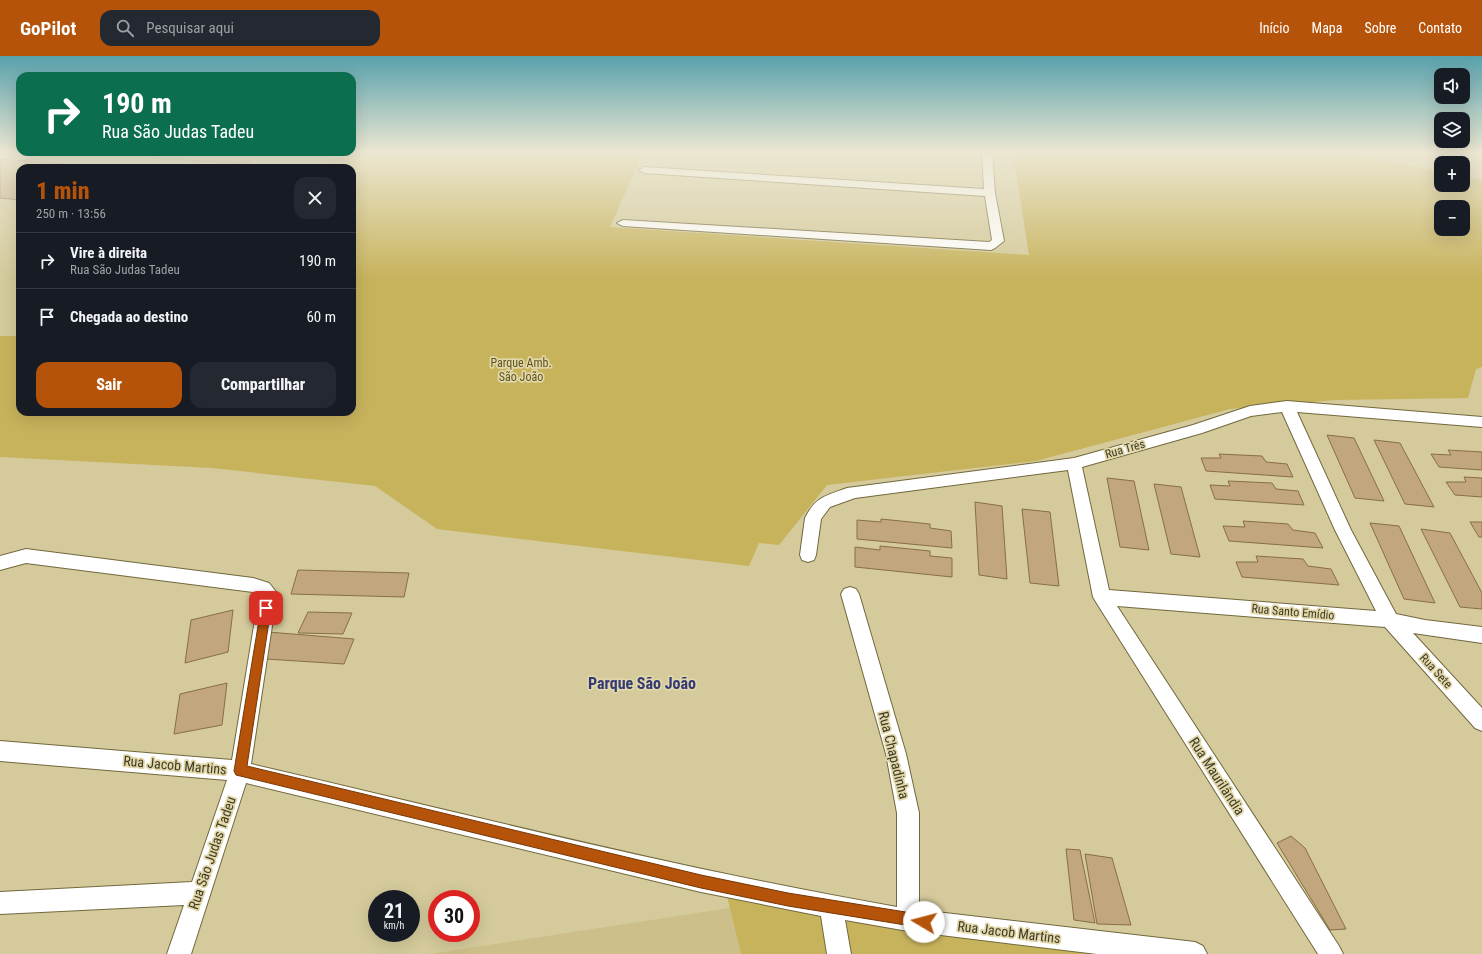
<!DOCTYPE html>
<html lang="pt">
<head>
<meta charset="utf-8">
<style>
	:root { --surface:#171b24; --page:#242831; --text:#f1f3f6; --muted:#9ea1a6; --line:#363941; --accent:#b45309 }
	body { margin:0; font-family:"Roboto Condensed",sans-serif; background:var(--page); color:var(--text); height:100vh; display:flex; flex-direction:column; font-size:15px; white-space:nowrap }
	* { box-sizing:border-box; margin:0 }
	p { font-size:13px; color:var(--muted) }
	.icon { flex:none; width:22px; height:22px; fill:none; stroke:currentColor; stroke-width:2; stroke-linecap:round; stroke-linejoin:round }
	.map { position:relative; flex:1; overflow:hidden }
	.side { position:absolute; left:16px; top:108px; width:340px; height:252px; display:flex; flex-direction:column; background:var(--surface); border-radius:12px; box-shadow:0 4px 16px #0002 }
	.side>* { flex:none }
	.hud { position:absolute; left:16px; top:16px; width:340px; height:84px; border-radius:12px; box-shadow:0 4px 16px #0002; background:#0b6e4f; color:#fff; overflow:hidden }
	.controls { position:absolute; left:1434px; top:12px; display:grid; gap:8px }
	.controls a { display:grid; place-items:center; width:36px; height:36px; border-radius:8px; background:var(--surface); box-shadow:0 4px 16px #0002; font-size:20px }
	.speed { position:absolute; left:368px; top:834px; display:flex; gap:8px; font-size:20px; font-weight:700; text-align:center }
	.speed>* { display:grid; place-content:center; width:52px; height:52px; border-radius:50%; background:var(--surface); box-shadow:0 4px 16px #0002; line-height:1 }
	.speed small { font-size:10px; font-weight:400 }
	.speed .limit { border:6px solid #d22; background:#fff; color:#111 }
	.pin { position:absolute; display:grid; place-items:center; width:34px; height:34px; color:#fff; margin:-17px; border-radius:8px; box-shadow:0 2px 6px #0006 }
	.me { position:absolute; width:44px; margin:-22px; rotate:278deg; stroke-linejoin:round; filter:drop-shadow(0 0 3px #0008) }
	.turn { display:flex; align-items:center; gap:14px; height:84px; padding:0 20px; font-size:18px }
	.turn .icon { width:52px; height:52px; stroke-width:2.5 }
	.turn b { display:block; font-size:28px; line-height:34px }
	.round { display:grid; place-items:center; flex:none; width:42px; height:42px; border-radius:12px; background:var(--page) }
	.head { display:flex; align-items:center; justify-content:space-between; height:68px; padding:0 20px }
	h1 { font-size:24px; font-weight:800; line-height:30px; color:var(--accent) }
	.button { display:flex; gap:8px; margin-top:auto; padding:8px 20px }
	.button a { flex:1; height:46px; border-radius:12px; background:var(--accent); color:#fff; font-size:16px; font-weight:800; line-height:46px; text-align:center }
	.button a+a { background:var(--page); color:var(--text) }
	ul { padding:0; list-style:none }
	li { display:flex; align-items:center; gap:12px; height:56px; padding:0 20px; border-top:1px solid var(--line) }
	li div { flex:1 }
	li b { display:block; font-size:15px }
	li em { font-style:normal }
	header { display:flex; align-items:center; gap:24px; box-sizing:border-box; height:56px; padding:0 20px; background:var(--accent); color:#fff }
	header strong { font-size:19px }
	nav { display:flex; gap:22px; margin-inline-start:auto; font-size:14px }
	.search { width:280px; height:36px; background:var(--page); display:flex; align-items:center; gap:10px; box-sizing:border-box; padding:0 14px; border-radius:12px; color:var(--muted); font-size:15px }
	.map>svg:first-child { display:block }
	.built { fill:#ccbf89 }
	.green { fill:#c7b35c; fill-rule:evenodd }
	.building { fill:#c1a67e; stroke:#886e48 }
	.lines { fill:none; stroke-linecap:round; stroke-linejoin:round }
	.minor-casing { stroke:#72683d; stroke-width:2 }
	.minor { fill:#fff; fill-rule:evenodd }
	.route { fill:#b45309; stroke:#753606 }
	.labels { text-anchor:middle; dominant-baseline:central; stroke-width:3.5; stroke-linejoin:round; paint-order:stroke }
	.park-label { font-size:12px; fill:#5e5220; stroke:#e1d7a8 }
	.street-label { font-size:12px; fill:#3f3b28; stroke:#e1d7a8 }
	.near-street-label { font-size:14px; fill:#3f3b28; stroke:#e1d7a8 }
	.district-label { font-size:16px; font-weight:bold; fill:#343a75; stroke:#e1d7a8 }
</style>
</head>
<body>
<header>
<strong>GoPilot</strong>
<div class="search"><svg class="icon" aria-label="search" viewBox="0 0 24 24"><circle cx="10" cy="10" r="6"/><path d="M15 15l6 6"/></svg>Pesquisar aqui</div>
<nav><a>Início</a><a>Mapa</a><a>Sobre</a><a>Contato</a></nav>
</header>
<div class="map">
<svg width="1482" height="898" viewBox="0 0 1482 898">
	<rect width="100%" height="100%" fill="#d4ca9b"/>
	<path class="built" d="M 730,852 L 741,898 L 430,898 Z"/>
	<path class="green" d="M 333,97 L 643,97 L 610,171 L 1029,199 L 1013,97 L 1352,97 L 1441,116 L 1441,129 L 1463,129 L 1463,120 L 1482,124 L 1482,311 L 1476,313 L 1468,342 L 1336,344 L 1230,353 L 1036,405 L 827,429 L 779,489 L 759,487 L 749,510 L 437,473 L 375,430 L 212,412 L 0,401 L 0,280 L 20,280 L 20,356 L 352,356 L 352,112 L 323,112 ZM 1441,151 L 1463,151 L 1463,173 L 1441,173 Z
		M 726,836 L 1128,898 L 741,898 Z"/>
	<path class="building" d="M 156,97 L 258,97 L 247,108 L 150,102 Z
		M 0,103 L 118,112 L 20,112 L 20,144 L 0,142 Z
		M 1327,379 L 1354,382 L 1384,445 L 1355,442 Z
		M 1374,384 L 1400,387 L 1434,451 L 1405,448 Z
		M 1448,394 L 1482,396 L 1482,414 L 1439,411 L 1431,398 L 1451,399 Z
		M 1219,398 L 1262,400 L 1266,406 L 1287,408 L 1293,421 L 1206,415 L 1201,402 L 1221,402 Z
		M 1464,421 L 1482,422 L 1482,441 L 1455,439 L 1446,426 L 1466,426 Z
		M 1107,422 L 1134,425 L 1149,494 L 1120,491 Z
		M 1228,425 L 1272,427 L 1276,433 L 1298,435 L 1304,449 L 1215,443 L 1210,429 L 1230,430 Z
		M 1154,428 L 1181,431 L 1200,501 L 1171,498 Z
		M 975,446 L 1002,450 L 1007,523 L 979,519 Z
		M 1022,453 L 1050,456 L 1059,530 L 1030,527 Z
		M 881,463 L 930,468 L 930,472 L 951,475 L 952,492 L 857,483 L 857,464 L 881,466 Z
		M 1243,465 L 1288,468 L 1293,474 L 1315,477 L 1323,492 L 1229,485 L 1223,470 L 1245,471 Z
		M 1470,466 L 1482,466 L 1482,481 L 1479,481 Z
		M 1370,467 L 1399,470 L 1435,547 L 1404,543 Z
		M 1421,473 L 1450,477 L 1482,537 L 1482,553 L 1460,551 Z
		M 880,490 L 930,495 L 930,500 L 952,502 L 952,521 L 855,511 L 855,491 L 880,494 Z
		M 1256,500 L 1303,503 L 1308,510 L 1331,513 L 1339,529 L 1242,521 L 1236,506 L 1258,506 Z
		M 298,514 L 409,517 L 404,541 L 291,538 Z
		M 233,554 L 228,596 L 185,607 L 191,564 Z
		M 308,556 L 352,557 L 343,578 L 298,577 Z
		M 268,576 L 354,583 L 344,608 L 266,603 Z
		M 227,627 L 222,669 L 174,678 L 180,638 Z
		M 1291,780 L 1305,792 L 1346,873 L 1330,874 L 1277,787 Z
		M 1066,793 L 1080,794 L 1095,867 L 1074,864 Z
		M 1085,798 L 1112,802 L 1131,869 L 1097,868 Z"/>
	<g class="lines">
		<g class="minor-casing">
			<path id="minor" d="M 982,97 L 992,97 L 995,137 L 1004,185 L 995,192 L 991,194 L 623,170 L 617,167 L 623,164 L 989,186 L 992,184 L 985,140 L 644,117 L 639,114 L 644,111 L 984,133 Z
				M 1287,345 L 1482,361 L 1482,371 L 1297,356 L 1351,474 L 1396,558 L 1425,564 L 1482,571 L 1482,587 L 1413,577 L 1482,652 L 1482,675 L 1475,672 L 1385,571 L 1117,550 L 1339,890 L 1343,898 L 1318,898 L 1096,546 L 1093,541 L 1068,414 L 855,442 L 830,451 L 821,463 L 816,499 L 814,504 L 808,506 L 802,504 L 800,499 L 805,462 C 816,440 826,440 847,432 L 1074,402 L 1193,369 L 1250,350 ZM 1282,356 L 1335,474 L 1376,555 L 1109,534 L 1082,411 L 1202,377 L 1251,360 Z
				M 26,493 L 253,522 L 269,527 L 277,537 L 251,708 C 466,758 679,813 897,851 L 897,757 L 886,698 L 841,538 L 844,533 L 850,531 L 856,533 L 859,538 L 906,698 L 919,757 L 919,854 L 1195,886 L 1203,890 L 1207,898 L 1097,898 L 908,875 L 845,864 L 851,898 L 827,898 L 821,860 L 701,836 L 246,727 L 191,898 L 167,898 L 184,849 L 0,858 L 0,836 L 192,826 L 227,724 L 0,705 L 0,685 L 232,704 L 259,539 L 253,536 L 26,507 L 0,514 L 0,500 Z"/>
		</g>
		<use href="#minor" class="minor"/>
	</g>
	<linearGradient id="sky" x2="0" y2="1"><stop stop-color="#58a1ac"/><stop offset="0.43" stop-color="#ece7d2"/><stop offset="1" stop-color="#ece7d2" stop-opacity="0"/></linearGradient>
	<rect width="1482" height="223" fill="url(#sky)"/>
	<path class="route" d="M 266,547 L 271,552 L 247,710 L 701,819 L 788,837 L 924,859 L 929,861 L 931,866 L 929,870 L 924,872 L 788,850 L 701,832 L 236,719 L 234,715 L 261,552 Z"/>
	<g class="labels">
		<g class="park-label">
			<text x="521" y="307">Parque Amb.<tspan x="521" dy="14">São João</tspan></text>
		</g>
		<g class="street-label">
			<text transform="translate(1125 393) rotate(-16)">Rua Três</text>
			<text transform="translate(1293 556) rotate(5)">Rua Santo Emídio</text>
			<text transform="translate(1436 615) rotate(48)">Rua Sete</text>
		</g>
		<g class="near-street-label">
			<text transform="translate(894 699) rotate(76)">Rua Chapadinha</text>
			<text transform="translate(175 709) rotate(5)">Rua Jacob Martins</text>
			<text transform="translate(1217 720) rotate(57)">Rua Maurilândia</text>
			<text transform="translate(212 797) rotate(-71)">Rua São Judas Tadeu</text>
			<text transform="translate(1009 876) rotate(7)">Rua Jacob Martins</text>
		</g>
		<g class="district-label">
			<text x="642" y="627">Parque São João</text>
		</g>
	</g>
</svg>
<div class="controls">
<a><svg class="icon" aria-label="sound" viewBox="0 0 24 24"><path d="M4 9h4l5-4v14l-5-4H4zM17 9q2 3 0 6"/></svg></a>
<a><svg class="icon" aria-label="layers" viewBox="0 0 24 24"><path d="M12 4l9 5-9 5-9-5zM3 14l9 5 9-5"/></svg></a>
<a>+</a>
<a>−</a>
</div>
<div class="speed"><div>21<small>km/h</small></div><div class="limit">30</div></div>
<div class="pin" style="left:266px;top:552px;background:#d93025"><svg class="icon" aria-label="arrive" viewBox="0 0 24 24"><path d="M6 21V4h12l-3 4 3 4H6"/></svg></div>
<svg class="me" style="left:924px;top:866px" viewBox="-20 -20 40 40"><circle r="19" fill="#fff"/><path d="M0-13L10 11 0 6-10 11z" fill="#b45309"/></svg>
<div class="hud">
<div class="turn"><svg class="icon" aria-label="right" viewBox="0 0 24 24"><path d="M7 20v-9h11M14 6l5 5-5 5"/></svg><div><b>190 m</b>Rua São Judas Tadeu</div></div>
</div>
<section class="side">
<div class="head"><div><h1>1 min</h1><p>250 m · 13:56</p></div><a class="round"><svg class="icon" aria-label="close" viewBox="0 0 24 24"><path d="M6 6l12 12M18 6L6 18"/></svg></a></div>
<ul>
<li><svg class="icon" aria-label="right" viewBox="0 0 24 24"><path d="M7 20v-9h11M14 6l5 5-5 5"/></svg><div><b>Vire à direita</b><p>Rua São Judas Tadeu</p></div><em>190 m</em></li>
<li><svg class="icon" aria-label="arrive" viewBox="0 0 24 24"><path d="M6 21V4h12l-3 4 3 4H6"/></svg><div><b>Chegada ao destino</b></div><em>60 m</em></li>
</ul>
<div class="button"><a>Sair</a><a>Compartilhar</a></div>
</section>
</div>
</body>
</html>
